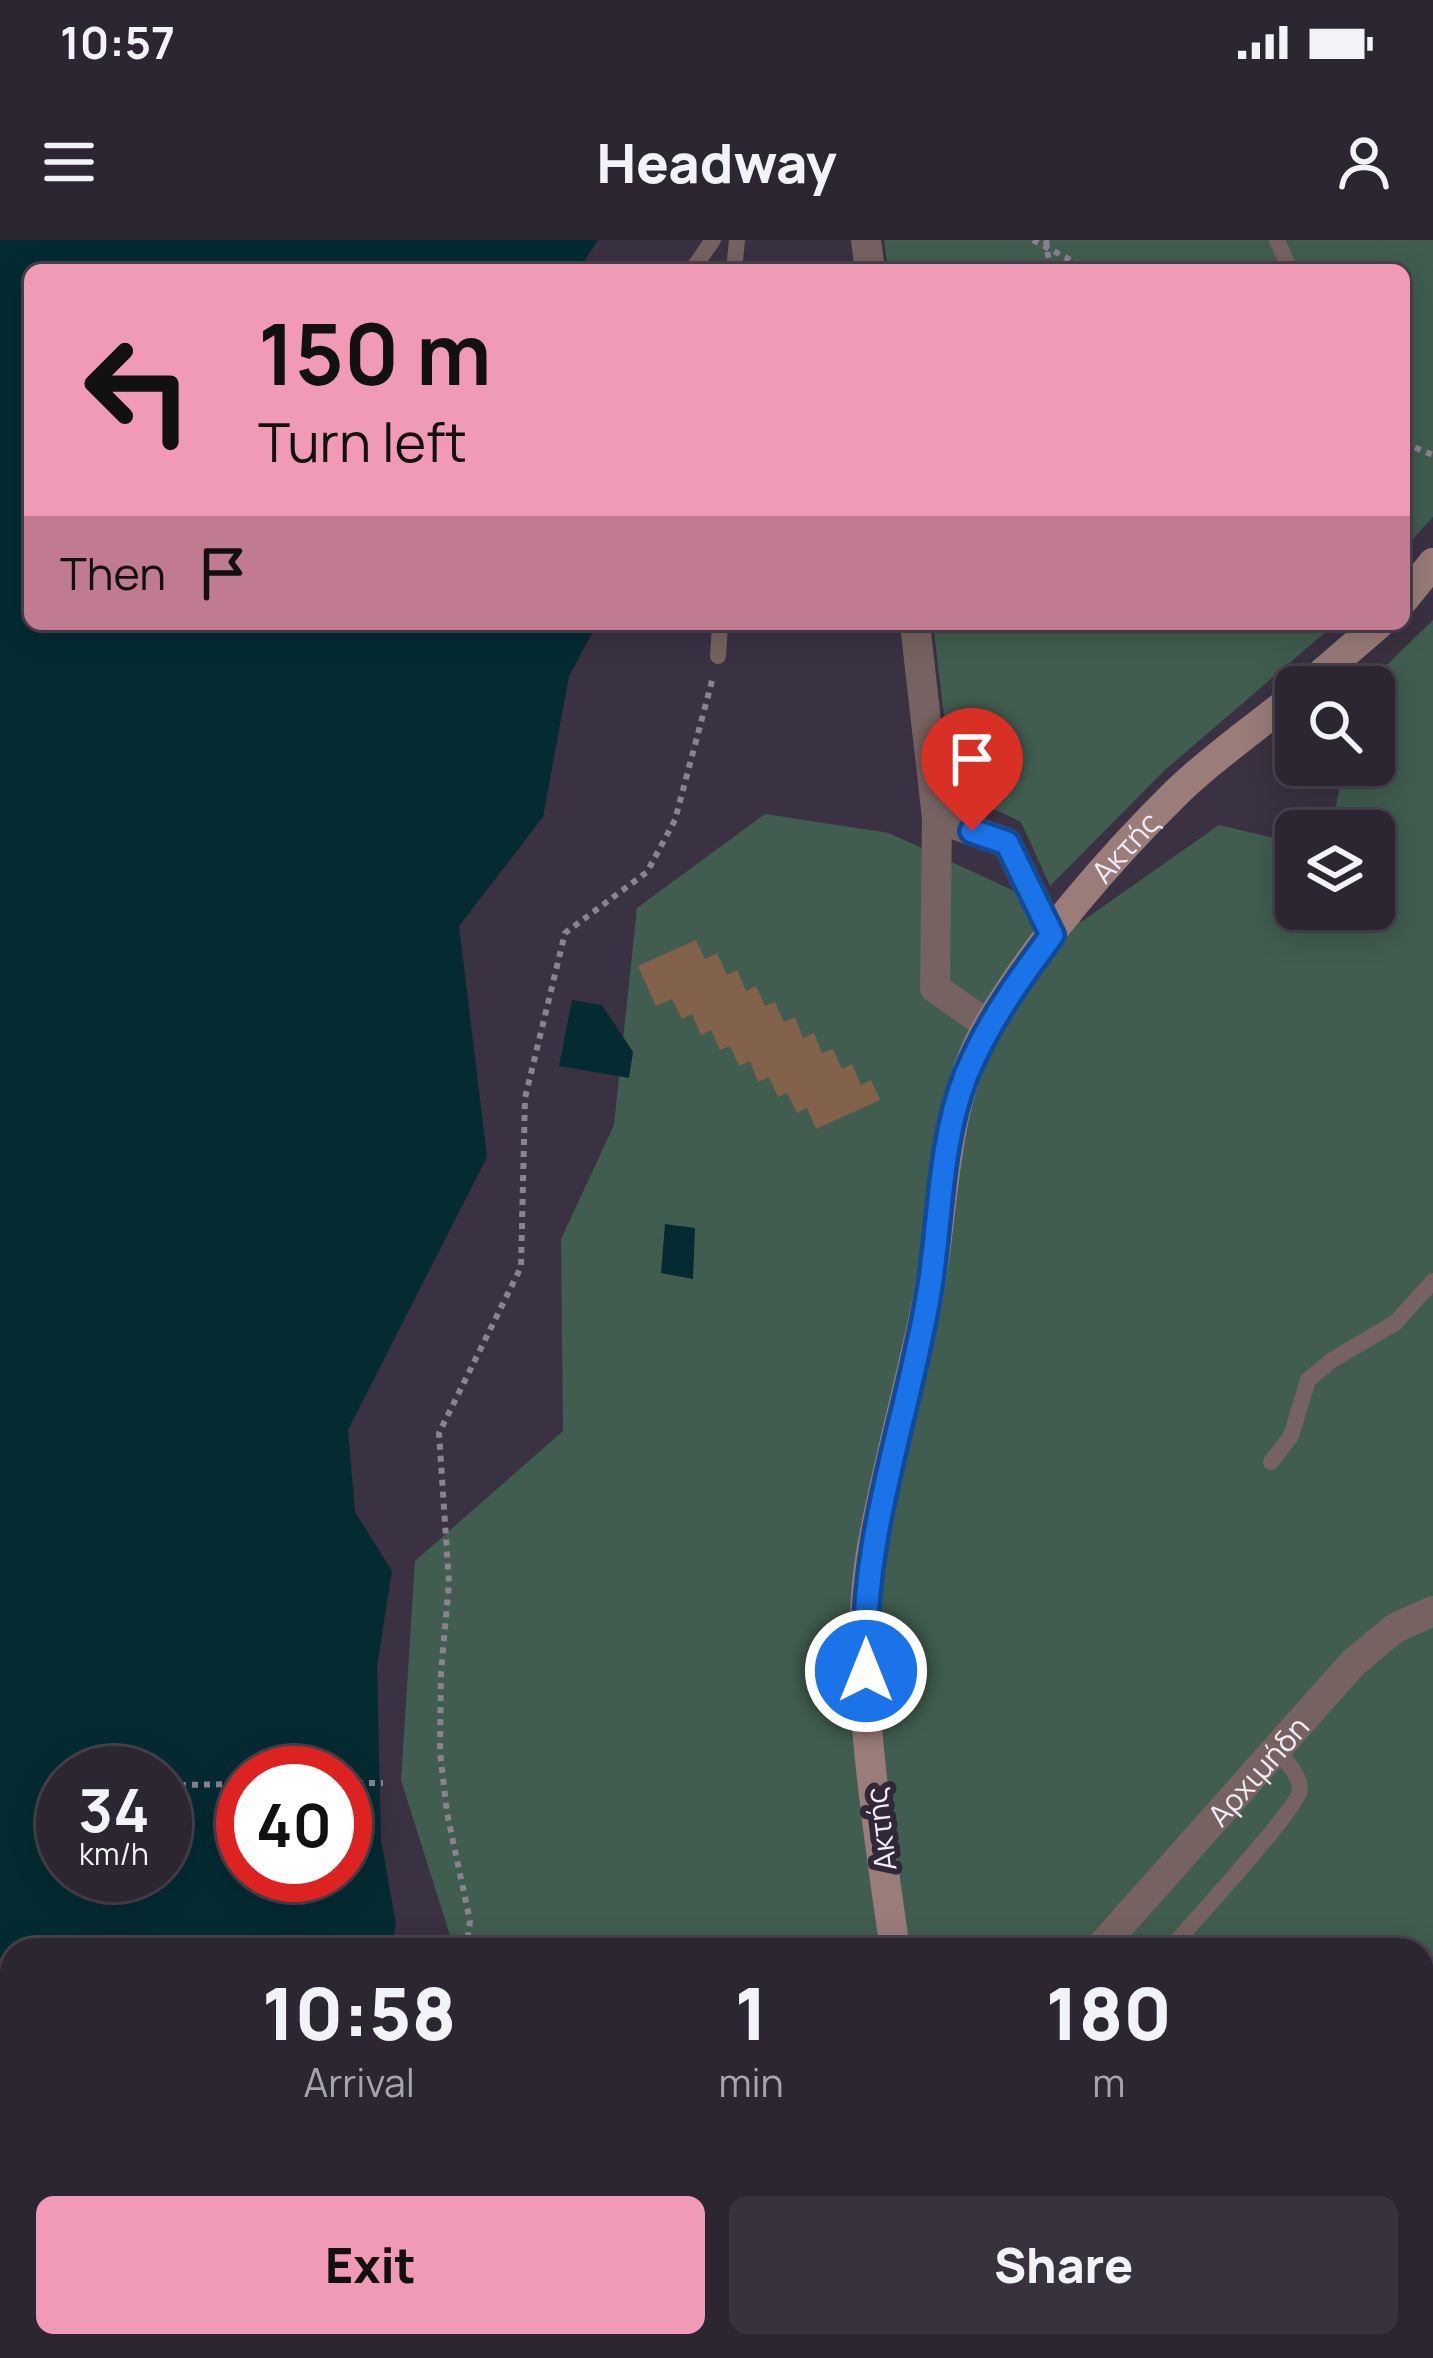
<!DOCTYPE html>
<html lang="en">
<head>
<meta charset="utf-8">
<style>
	:root { --surface:#2c2532; --page:#38313e; --text:#f1f3f6; --muted:#a6a5ac; --line:#48424d; --accent:#f09ab6 }
	body { margin:0; font-family:Manrope,sans-serif; background:var(--page); color:var(--text); height:100vh; display:flex; flex-direction:column; font-size:45px; white-space:nowrap }
	* { box-sizing:border-box; margin:0 }
	p { font-size:39px; color:var(--muted) }
	.icon { flex:none; width:66px; height:66px; fill:none; stroke:currentColor; stroke-width:2; stroke-linecap:round; stroke-linejoin:round }
	.map { position:relative; flex:1; overflow:hidden }
	.drawer { position:absolute; left:0px; top:1698px; width:1434px; height:420px; display:flex; flex-direction:column; background:var(--surface); border-radius:36px 36px 0 0; box-shadow:0 6px 30px #0003,0 0 0 3px var(--line) }
	.drawer>* { flex:none }
	.banner { position:absolute; left:24px; top:24px; width:1386px; height:366px; border-radius:18px; box-shadow:0 6px 30px #0003,0 0 0 3px var(--line); background:#f09ab6; color:#111; overflow:hidden }
	.buttons { position:absolute; left:1275px; top:426px; display:grid; gap:24px }
	.buttons a { display:grid; place-items:center; width:120px; height:120px; border-radius:18px; background:var(--surface); box-shadow:0 6px 30px #0003,0 0 0 3px var(--line); font-size:60px }
	.speed { position:absolute; left:36px; top:1506px; display:flex; gap:24px; font-size:60px; font-weight:700; text-align:center }
	.speed>* { display:grid; place-content:center; width:156px; height:156px; border-radius:50%; background:var(--surface); box-shadow:0 6px 30px #0003,0 0 0 3px var(--line); line-height:1 }
	.speed small { font-size:30px; font-weight:400 }
	.speed .limit { border:18px solid #d22; background:#fff; color:#111 }
	.pin { position:absolute; display:grid; place-items:center; width:102px; height:102px; color:#fff; margin:-123px -51px; border-radius:50% 50% 50% 0; rotate:-45deg; box-shadow:0 0 12px #0007 }
	.pin .icon { rotate:45deg }
	.me { position:absolute; width:132px; margin:-66px; rotate:0deg; stroke-linejoin:round; filter:drop-shadow(0 0 9px #0008) }
	.turn { display:flex; align-items:center; gap:42px; height:252px; padding:0 36px; font-size:54px }
	.turn .icon { width:156px; height:156px; stroke-width:2.5 }
	.turn b { display:block; font-size:84px; line-height:102px }
	.then { display:flex; align-items:center; height:114px; padding:0 36px; background:#0003; gap:24px; font-size:45px }
	.eta { display:flex; justify-content:space-evenly; align-items:center; height:204px; text-align:center }
	.eta b { font-size:72px; font-weight:800; line-height:84px }
	.button { display:flex; gap:24px; margin-top:auto; padding:24px 36px }
	.button a { flex:1; height:138px; border-radius:18px; background:var(--accent); color:#111; font-size:48px; font-weight:800; line-height:138px; text-align:center }
	.button a+a { background:var(--page); color:var(--text) }
	.status { display:flex; justify-content:space-between; align-items:center; height:84px; padding:0 60px; background:var(--surface); direction:ltr }
	.status svg { height:33px; fill:currentColor }
	header { display:flex; justify-content:space-between; align-items:center; height:156px; padding:0 36px; background:var(--surface); font-size:54px; font-weight:800 }
	.map>svg:first-child { display:block }
	.green { fill:#405d4f }
	.water { fill:#052b32; fill-rule:evenodd }
	.building { fill:#82624b }
	.lines { fill:none; stroke-linecap:round; stroke-linejoin:round }
	.path { stroke:#898291; stroke-width:6; stroke-dasharray:6 6; stroke-linecap:butt }
	.lane { stroke:#766361; stroke-width:16 }
	.street { stroke:#766361; stroke-width:30 }
	.secondary { stroke:#9a7c79; stroke-width:30 }
	.route-casing { stroke:#114b97; stroke-width:30 }
	.route { stroke:#1a73e8; stroke-width:21 }
	.labels { text-anchor:middle; dominant-baseline:central; stroke-width:12; stroke-linejoin:round; paint-order:stroke }
	.street-label { font-size:30px; fill:#f1ecf7; stroke:#302738 }
</style>
</head>
<body>
<div class="status"><b>10:57</b><svg viewBox="0 0 49 12"><path d="M0 12V9h3v3zM5 12V6h3v6zM10 12V3h3v9zM15 12V0h3v12zM26 1h20v11H26zM47 4h2v5h-2z"/></svg></div>
<header><svg class="icon" aria-label="menu" viewBox="0 0 24 24"><path d="M4 6h16M4 12h16M4 18h16"/></svg>Headway<svg class="icon" aria-label="person" viewBox="0 0 24 24"><circle cx="12" cy="8" r="4"/><path d="M4 21q1-7 8-7t8 7"/></svg></header>
<div class="map">
<svg width="1433" height="2118" viewBox="0 0 1433 2118">
	<rect width="100%" height="100%" fill="#3a3142"/>
	<path class="green" d="M 884,0 L 1433,0 L 1433,277 L 1404,309 L 1404,30 L 888,30 Z
		M 1433,380 L 1433,2118 L 596,2118 L 587,2106 L 1422,2106 L 1422,1710 L 459,1710 L 452,1702 L 401,1540 L 415,1321 L 563,1191 L 561,999 L 614,885 L 637,668 L 765,574 L 889,593 L 1081,682 L 1219,585 L 1296,603 L 1296,669 L 1374,669 L 1374,591 L 1331,591 L 1344,525 L 1374,525 L 1374,447 L 1364,447 Z
		M 933,384 L 1335,384 L 1165,530 L 1050,646 L 1021,582 L 953,550 Z"/>
	<path class="water" d="M 0,0 L 598,0 L 579,30 L 30,30 L 30,384 L 597,384 L 569,436 L 543,577 L 459,686 L 487,917 L 348,1190 L 355,1272 L 392,1331 L 377,1426 L 381,1600 L 396,1684 L 390,1710 L 12,1710 L 12,2106 L 336,2106 L 333,2118 L 0,2118 ZM 135,1530 L 165,1533 L 165,1537 L 180,1545 L 187,1560 L 178,1580 L 165,1580 L 165,1635 L 63,1635 L 63,1533 ZM 243,1533 L 345,1533 L 345,1635 L 243,1635 Z
		M 572,760 L 602,765 L 633,812 L 629,838 L 559,826 Z
		M 665,984 L 695,988 L 693,1039 L 661,1033 Z"/>
	<path class="building" d="M 696,700 L 705,719 L 717,713 L 727,735 L 737,730 L 746,751 L 756,746 L 765,766 L 775,762 L 784,782 L 795,777 L 803,798 L 814,793 L 822,813 L 833,809 L 842,829 L 852,824 L 861,845 L 871,840 L 880,860 L 816,889 L 807,868 L 797,873 L 787,853 L 778,857 L 769,837 L 758,842 L 750,821 L 739,826 L 730,806 L 720,810 L 711,790 L 701,795 L 692,774 L 682,779 L 672,759 L 656,766 L 638,726 Z"/>
	<g class="lines">
		<path class="path" d="M 1033,0 L 1089,30
			M 1046,0 L 1050,30
			M 1404,203 L 1433,215
			M 345,1543 L 383,1543
			M 180,1545 L 243,1544
			M 466,1710 L 470,1681 L 447,1573 L 440,1512 L 441,1432 L 449,1343 L 439,1193 L 521,1027 L 525,858 L 565,693 L 647,632 L 675,580 L 713,437
			M 203,2106 L 234,2118
			M 424,2106 L 426,2118"/>
		<path class="lane" d="M 1277,0 L 1290,30
			M 692,30 L 713,0
			M 734,30 L 737,0
			M 718,416 L 720,384
			M 1271,1222 L 1291,1196 L 1308,1140 L 1332,1120 L 1395,1083 L 1433,1041
			M 1169,1710 C 1188,1687 1302,1565 1300,1548 C 1299,1533 1284,1519 1275,1508
			M 1422,2029 L 1433,2033"/>
		<g class="street">
			<path d="M 866,0 L 870,30"/>
			<path d="M 915,384 L 937,578 L 1007,603 L 1052,695"/>
			<path d="M 937,578 L 935,748 L 988,785"/>
			<path id="s1" d="M 1098,1710 L 1353,1423 L 1395,1388 L 1433,1371"/>
		</g>
		<g class="secondary">
			<path d="M 1404,359 L 1433,323"/>
			<path d="M 1306,447 L 1379,384"/>
			<path id="s2" d="M 895,1710 C 878,1588 851,1434 871,1313 C 886,1227 911,1142 928,1057 C 946,965 940,868 989,784 C 1036,703 1110,618 1177,552 C 1213,517 1257,487 1296,455"/>
			<path d="M 989,2106 L 992,2118"/>
		</g>
	</g>
	<g class="lines">
		<g class="route-casing">
			<path id="route" d="M 866,1431 C 859,1300 908,1179 929,1052 C 941,980 939,904 966,835 C 987,784 1019,739 1052,695 L 1007,603 L 972,591"/>
		</g>
		<use href="#route" class="route"/>
	</g>
	<g class="labels">
		<g class="street-label">
			<text stroke="none"><textPath href="#s2" startOffset="1167">Ακτής</textPath></text>
			<text stroke="none"><textPath href="#s1" startOffset="240">Αρχιμήδη</textPath></text>
			<text transform="translate(880 1589) rotate(-97)">Ακτής</text>
		</g>
	</g>
</svg>
<div class="buttons">
<a><svg class="icon" aria-label="search" viewBox="0 0 24 24"><circle cx="10" cy="10" r="6"/><path d="M15 15l6 6"/></svg></a>
<a><svg class="icon" aria-label="layers" viewBox="0 0 24 24"><path d="M12 4l9 5-9 5-9-5zM3 14l9 5 9-5"/></svg></a>
</div>
<div class="speed"><div>34<small>km/h</small></div><div class="limit">40</div></div>
<div class="pin" style="left:972px;top:591px;background:#d93025"><svg class="icon" aria-label="arrive" viewBox="0 0 24 24"><path d="M6 21V4h12l-3 4 3 4H6"/></svg></div>
<svg class="me" style="left:866px;top:1431px" viewBox="-20 -20 40 40"><circle r="17" fill="#1a73e8" stroke="#fff" stroke-width="3"/><path d="M0-11L8 9 0 5-8 9z" fill="#fff"/></svg>
<div class="banner">
<div class="turn"><svg class="icon" aria-label="left" viewBox="0 0 24 24"><path d="M17 20v-9H6M10 6l-5 5 5 5"/></svg><div><b>150 m</b>Turn left</div></div>
<div class="then">Then<svg class="icon" aria-label="arrive" viewBox="0 0 24 24"><path d="M6 21V4h12l-3 4 3 4H6"/></svg></div>
</div>
<section class="drawer">
<div class="eta">
<div><b>10:58</b><p>Arrival</p></div>
<div><b>1</b><p>min</p></div>
<div><b>180</b><p>m</p></div>
</div>
<div class="button"><a>Exit</a><a>Share</a></div>
</section>
</div>
</body>
</html>
